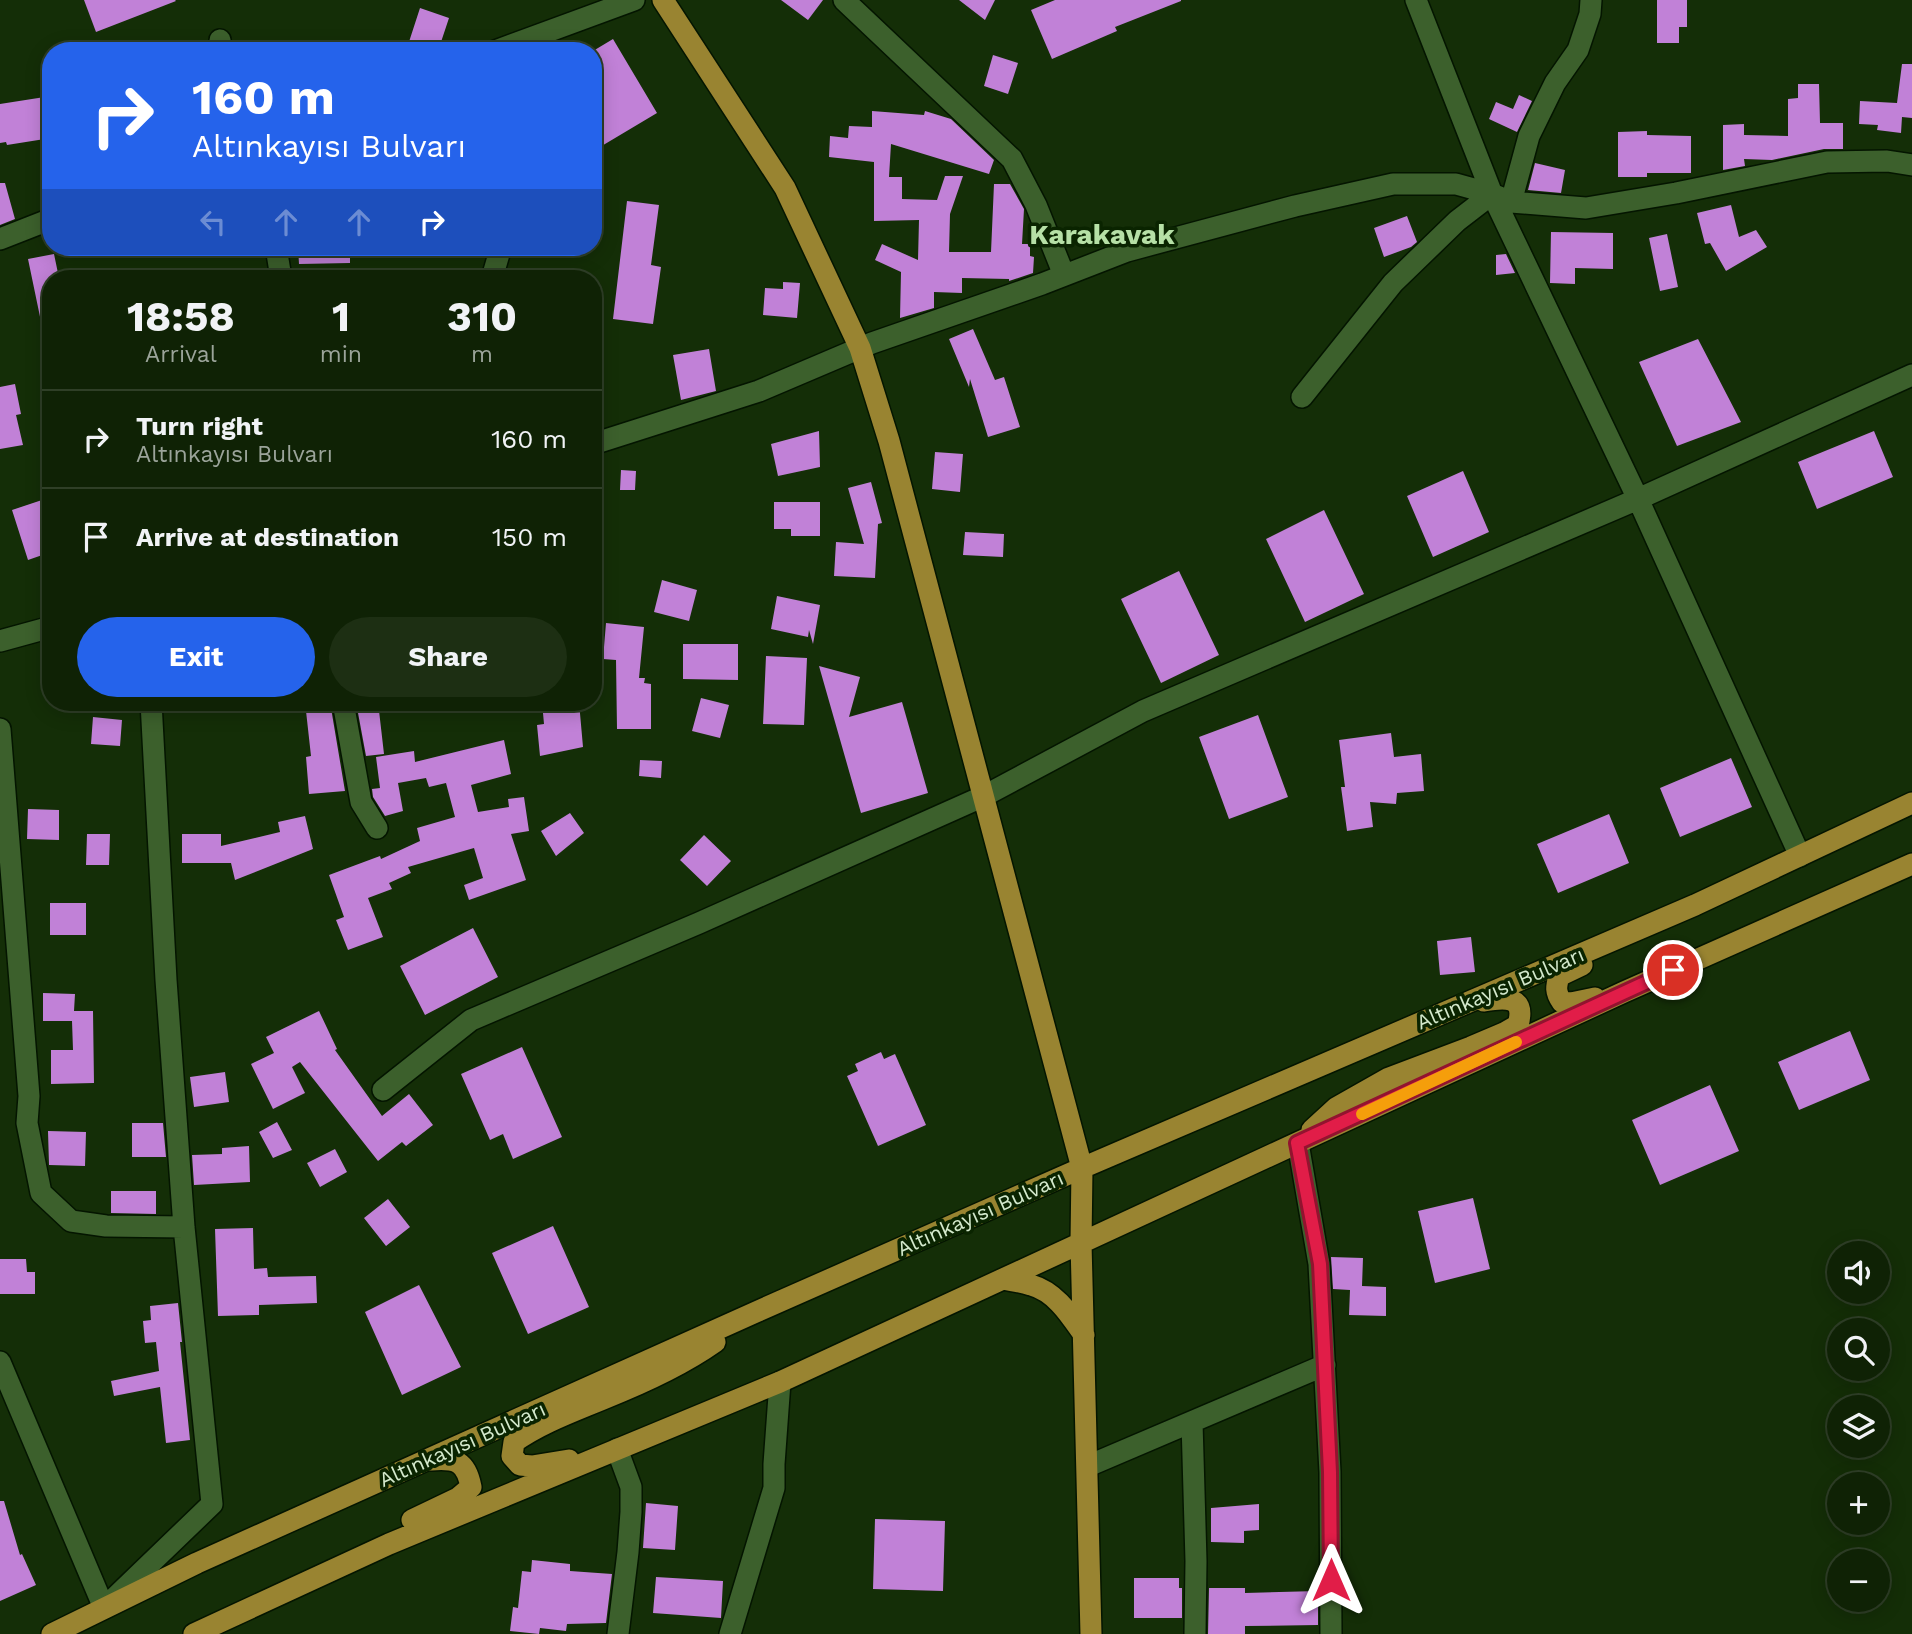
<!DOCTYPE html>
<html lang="en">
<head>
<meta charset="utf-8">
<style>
	:root { --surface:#0f2205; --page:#1d2f13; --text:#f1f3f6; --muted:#9ba49a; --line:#2f3f27; --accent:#2563eb }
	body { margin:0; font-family:"Work Sans",sans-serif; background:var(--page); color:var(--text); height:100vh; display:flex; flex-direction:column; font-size:26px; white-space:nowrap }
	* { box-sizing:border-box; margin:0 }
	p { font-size:23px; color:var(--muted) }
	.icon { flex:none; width:38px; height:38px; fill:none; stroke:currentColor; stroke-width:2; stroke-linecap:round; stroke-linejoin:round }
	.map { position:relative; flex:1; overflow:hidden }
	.side { position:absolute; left:42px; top:270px; width:560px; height:441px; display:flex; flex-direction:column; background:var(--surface); border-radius:28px; box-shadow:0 4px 18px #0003,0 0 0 2px var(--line) }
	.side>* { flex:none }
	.guide { position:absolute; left:42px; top:42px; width:560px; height:214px; border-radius:28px; box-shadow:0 4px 18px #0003,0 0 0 2px var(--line); background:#2563eb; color:#fff; overflow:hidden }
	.fabs { position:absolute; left:1827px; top:1241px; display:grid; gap:14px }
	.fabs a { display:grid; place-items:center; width:63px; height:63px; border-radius:50%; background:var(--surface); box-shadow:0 4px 18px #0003,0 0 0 2px var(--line); font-size:35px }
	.pin { position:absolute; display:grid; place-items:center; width:60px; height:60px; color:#fff; margin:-30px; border:4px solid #fff; border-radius:50%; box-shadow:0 2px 7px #0007 }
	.me { position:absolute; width:77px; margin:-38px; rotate:0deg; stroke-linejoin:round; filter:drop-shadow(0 0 5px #0008) }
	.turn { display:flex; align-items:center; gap:24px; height:147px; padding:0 35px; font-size:32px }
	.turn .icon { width:91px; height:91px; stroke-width:2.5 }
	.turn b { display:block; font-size:49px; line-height:60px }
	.lanes { display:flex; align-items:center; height:66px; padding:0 35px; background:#0003; justify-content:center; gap:35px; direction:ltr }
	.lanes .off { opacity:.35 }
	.eta { display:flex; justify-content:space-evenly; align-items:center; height:119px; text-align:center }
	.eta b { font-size:42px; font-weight:700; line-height:49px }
	.primary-button { display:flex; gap:14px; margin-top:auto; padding:14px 35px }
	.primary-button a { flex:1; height:80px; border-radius:42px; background:var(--accent); color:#fff; font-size:28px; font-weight:700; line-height:80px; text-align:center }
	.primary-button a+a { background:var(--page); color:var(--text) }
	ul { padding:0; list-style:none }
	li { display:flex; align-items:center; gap:21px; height:98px; padding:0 35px; border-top:2px solid var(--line) }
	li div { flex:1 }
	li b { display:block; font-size:26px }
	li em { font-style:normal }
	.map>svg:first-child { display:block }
	.building { fill:#c181d7 }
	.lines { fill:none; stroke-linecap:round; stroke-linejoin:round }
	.minor-casing { stroke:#041500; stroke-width:24 }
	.major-casing { stroke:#041500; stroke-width:24 }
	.minor { stroke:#3c602c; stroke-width:21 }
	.major { stroke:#998431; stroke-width:21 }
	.route-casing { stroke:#92132f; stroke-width:18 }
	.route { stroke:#e11d48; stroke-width:12 }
	.slow { stroke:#f59e0b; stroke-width:12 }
	.labels { text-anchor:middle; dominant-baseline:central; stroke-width:7; stroke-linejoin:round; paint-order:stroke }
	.street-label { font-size:21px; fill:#d4e9cc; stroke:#0a2400 }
	.district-label { font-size:28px; font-weight:bold; fill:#b6e0a6; stroke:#0a2400 }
</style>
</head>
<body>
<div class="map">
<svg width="1912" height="1634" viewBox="0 0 1912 1634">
	<rect width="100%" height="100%" fill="#142e07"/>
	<path class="building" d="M 84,0 L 175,0 L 176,1 L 96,32 Z
		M 781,0 L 823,0 L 808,20 Z
		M 959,0 L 995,0 L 985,20 Z
		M 1055,0 L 1181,0 L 1181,1 L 1115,27 L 1117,31 L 1052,59 L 1031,10 Z
		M 1657,0 L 1687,0 L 1687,27 L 1679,27 L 1679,43 L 1657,43 Z
		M 420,8 L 449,18 L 438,51 L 415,51 L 407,48 Z
		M 613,39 L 657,113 L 600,147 L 593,136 L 593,51 Z
		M 993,55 L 1018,63 L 1008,94 L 984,86 Z
		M 1902,64 L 1912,64 L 1912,118 L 1902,117 L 1901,133 L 1877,130 L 1878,125 L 1859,124 L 1860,101 L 1897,103 Z
		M 1798,84 L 1819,84 L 1820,123 L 1843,123 L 1843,149 L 1824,149 L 1772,160 L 1744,159 L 1745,166 L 1723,170 L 1723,125 L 1744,124 L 1744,135 L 1788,136 L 1788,99 L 1798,98 Z
		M 1519,95 L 1532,101 L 1517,132 L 1489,119 L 1496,102 L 1513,109 Z
		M 51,96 L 51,138 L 7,145 L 6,142 L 0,143 L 0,104 Z
		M 872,111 L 924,115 L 925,111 L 951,119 L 994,160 L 989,174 L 891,144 L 889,177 L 902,177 L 902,199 L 937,200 L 945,176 L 963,176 L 950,214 L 949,252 L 991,252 L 994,184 L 1010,184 L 1024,209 L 1022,244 L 1030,244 L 1030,256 L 1034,257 L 1033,273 L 1009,281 L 1009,279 L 962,278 L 962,293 L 934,292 L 934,308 L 900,318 L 901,272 L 875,260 L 882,244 L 918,260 L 919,220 L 874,221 L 874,162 L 829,157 L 830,136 L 848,138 L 849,126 L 872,127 Z
		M 1647,131 L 1647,135 L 1691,136 L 1691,173 L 1647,173 L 1647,177 L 1618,177 L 1618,132 Z
		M 1535,163 L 1565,170 L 1561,193 L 1528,190 Z
		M 0,183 L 5,183 L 15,219 L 0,225 Z
		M 627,201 L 659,205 L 651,265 L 661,267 L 653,324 L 613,319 Z
		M 1731,205 L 1739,237 L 1756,230 L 1767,247 L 1726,271 L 1710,243 L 1705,244 L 1697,213 Z
		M 1407,216 L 1417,242 L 1411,247 L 1384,257 L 1374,228 Z
		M 1551,232 L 1613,233 L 1613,269 L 1575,268 L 1575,284 L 1550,283 Z
		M 1667,234 L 1678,287 L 1660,291 L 1649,238 Z
		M 298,247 L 350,247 L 350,263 L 299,264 Z
		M 54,254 L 59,278 L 51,278 L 51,336 L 44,336 L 28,259 Z
		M 1506,254 L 1515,273 L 1496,275 L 1496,255 Z
		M 783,282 L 800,283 L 797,318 L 763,315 L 765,288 L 783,289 Z
		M 973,329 L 995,380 L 1004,377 L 1020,427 L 988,437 L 970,379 L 969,387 L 949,339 Z
		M 1698,339 L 1741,422 L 1677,446 L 1639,362 Z
		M 709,349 L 716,391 L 681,400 L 673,355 Z
		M 15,384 L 21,414 L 16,415 L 23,445 L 0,449 L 0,387 Z
		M 819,431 L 820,467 L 778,476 L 771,444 Z
		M 1874,431 L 1893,477 L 1817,509 L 1798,462 Z
		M 935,452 L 963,454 L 960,492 L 932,489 Z
		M 621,470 L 636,471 L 635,490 L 620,490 Z
		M 1463,471 L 1489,532 L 1433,557 L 1407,496 Z
		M 871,482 L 882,523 L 878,524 L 875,578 L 834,576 L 836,542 L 864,544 L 848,488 Z
		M 51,497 L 51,552 L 28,560 L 12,510 Z
		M 774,502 L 820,502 L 820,536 L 791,536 L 791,529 L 774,529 Z
		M 1324,510 L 1364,594 L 1305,622 L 1266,539 Z
		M 965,532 L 1004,534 L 1003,557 L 963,555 Z
		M 1179,571 L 1219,655 L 1161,683 L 1121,599 Z
		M 662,580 L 697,590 L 689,621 L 654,612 Z
		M 777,596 L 820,605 L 813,644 L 809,630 L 808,637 L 771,629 Z
		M 606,623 L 644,627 L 639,678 L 645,678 L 644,683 L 651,684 L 651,729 L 617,729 L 616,660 L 603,659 Z
		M 683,644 L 738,644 L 738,680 L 683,679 Z
		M 766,656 L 807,658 L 804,725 L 763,724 Z
		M 819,666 L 860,677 L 849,717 L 902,702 L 928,793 L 861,813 Z
		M 701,698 L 729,705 L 720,738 L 692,731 Z
		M 356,702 L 378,702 L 384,754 L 366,756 Z
		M 542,702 L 579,702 L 583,747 L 540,756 L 537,725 L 544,724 Z
		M 331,708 L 345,791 L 309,794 L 306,757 L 311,756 L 306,711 Z
		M 1258,715 L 1288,797 L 1229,819 L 1199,737 Z
		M 93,717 L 122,720 L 120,746 L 91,744 Z
		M 1391,733 L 1394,757 L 1421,754 L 1424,791 L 1397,793 L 1396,804 L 1370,802 L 1373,827 L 1347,831 L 1341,787 L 1345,787 L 1339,740 Z
		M 504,740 L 511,774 L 471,785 L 478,812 L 509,807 L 508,799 L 524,797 L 529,831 L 511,834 L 526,880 L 469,900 L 464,885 L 483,878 L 474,848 L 408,867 L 411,873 L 389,883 L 392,889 L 368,898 L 383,937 L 348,950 L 336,920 L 344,917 L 329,875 L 380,856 L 381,859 L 420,841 L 417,828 L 455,817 L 446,783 L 429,787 L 426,778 L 398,783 L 403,811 L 385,816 L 373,797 L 372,789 L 380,788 L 376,757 L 414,751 L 415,762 Z
		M 1731,758 L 1752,807 L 1680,837 L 1660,788 Z
		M 640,760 L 662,761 L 661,778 L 639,776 Z
		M 28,809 L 59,810 L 59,840 L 27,839 Z
		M 570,813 L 584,833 L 556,856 L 541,831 Z
		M 1609,814 L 1629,863 L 1558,893 L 1537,844 Z
		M 305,816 L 313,849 L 235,880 L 231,863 L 182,863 L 182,834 L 221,834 L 221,846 L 280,832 L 278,822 Z
		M 87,834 L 110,834 L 109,865 L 86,865 Z
		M 704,835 L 731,861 L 707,886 L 680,860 Z
		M 50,903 L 86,903 L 86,935 L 50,935 Z
		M 473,928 L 498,977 L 425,1015 L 400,966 Z
		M 1471,937 L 1475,972 L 1440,975 L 1437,941 Z
		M 43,993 L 75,994 L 74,1011 L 93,1011 L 94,1083 L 51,1084 L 51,1050 L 73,1050 L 72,1021 L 43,1021 Z
		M 319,1011 L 337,1049 L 335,1050 L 382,1116 L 409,1094 L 433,1125 L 406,1146 L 402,1142 L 378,1161 L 300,1062 L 292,1067 L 305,1093 L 273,1109 L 251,1064 L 274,1053 L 266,1037 Z
		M 1850,1031 L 1870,1080 L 1799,1110 L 1778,1062 Z
		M 522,1047 L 562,1137 L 513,1159 L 503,1134 L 490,1140 L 461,1074 Z
		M 881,1052 L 884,1059 L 895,1054 L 926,1125 L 878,1146 L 847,1076 L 858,1071 L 855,1064 Z
		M 225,1072 L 229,1102 L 194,1107 L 190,1077 Z
		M 1710,1085 L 1739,1151 L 1660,1185 L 1632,1120 Z
		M 277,1122 L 292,1150 L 273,1158 L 259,1132 Z
		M 132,1123 L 163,1123 L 166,1157 L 132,1157 Z
		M 48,1131 L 86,1132 L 85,1166 L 49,1165 Z
		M 249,1146 L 250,1182 L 194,1185 L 192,1155 L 222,1154 L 222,1148 Z
		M 335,1149 L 347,1172 L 320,1187 L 307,1163 Z
		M 111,1191 L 156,1191 L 156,1214 L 111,1213 Z
		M 1473,1198 L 1490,1269 L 1435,1283 L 1418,1211 Z
		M 388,1199 L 410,1227 L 386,1246 L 364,1218 Z
		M 553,1226 L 589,1307 L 528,1334 L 492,1253 Z
		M 253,1228 L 254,1269 L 267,1268 L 268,1277 L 316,1276 L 317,1303 L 259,1305 L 259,1315 L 218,1316 L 215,1229 Z
		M 1331,1257 L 1363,1258 L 1362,1286 L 1386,1287 L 1386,1316 L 1349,1315 L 1350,1290 L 1333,1289 Z
		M 0,1259 L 26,1259 L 27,1272 L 35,1272 L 35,1294 L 0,1294 Z
		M 419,1285 L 461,1367 L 402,1395 L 365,1312 Z
		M 178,1303 L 182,1342 L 180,1342 L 190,1440 L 166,1443 L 160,1387 L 114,1396 L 111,1381 L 159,1371 L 156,1342 L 145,1343 L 143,1321 L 151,1320 L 150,1306 Z
		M 0,1501 L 4,1501 L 20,1555 L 22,1554 L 36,1585 L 0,1601 Z
		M 646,1503 L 678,1506 L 675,1550 L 643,1548 Z
		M 1259,1504 L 1259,1530 L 1244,1531 L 1244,1543 L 1211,1542 L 1211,1508 Z
		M 875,1519 L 945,1521 L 943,1591 L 873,1589 Z
		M 532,1560 L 570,1564 L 570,1571 L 612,1574 L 606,1623 L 567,1624 L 566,1631 L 540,1628 L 539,1634 L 510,1631 L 513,1607 L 518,1608 L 522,1571 L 531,1572 Z
		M 656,1577 L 723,1581 L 721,1618 L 653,1613 Z
		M 1134,1578 L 1179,1578 L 1179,1588 L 1182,1588 L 1182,1618 L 1134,1618 Z
		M 1209,1588 L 1245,1588 L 1245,1593 L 1318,1591 L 1318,1625 L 1245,1626 L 1245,1634 L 1208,1634 Z"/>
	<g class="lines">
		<g class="minor-casing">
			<path id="minor" d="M 844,0 L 1012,159 L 1036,205 L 1064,275
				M 1416,0 L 1492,194 L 1638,499 L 1800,856
				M 220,40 L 221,51
				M 495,51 L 634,0
				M 1511,202 L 1529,136 L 1555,83 L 1578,50 L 1590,14 L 1591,0
				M 0,239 L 51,219
				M 276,247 L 281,278
				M 492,278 L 501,247
				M 1302,397 L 1393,283 L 1457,221 L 1492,194
				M 593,444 L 759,391 L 872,343 L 1042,284 L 1127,251 L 1295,206 L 1393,184 L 1456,184 L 1492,194 L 1511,202 L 1586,208 L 1676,193 L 1827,162 L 1887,161 L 1912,165
				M 0,641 L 51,627
				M 343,702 L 361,802 L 377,828
				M 0,729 L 29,1096 L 27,1123 L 41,1193 L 71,1221 L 106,1226 L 184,1227
				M 383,1090 L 471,1020 L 699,923 L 984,796 L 1143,711 L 1638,499 L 1912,375
				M 1298,1143 L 1319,1264 L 1330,1472 L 1331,1634
				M 0,1362 L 104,1608 L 212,1504 L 184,1227 L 166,980 L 151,702
				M 1192,1422 L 1196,1561 L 1195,1634
				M 617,1449 L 631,1487 L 631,1512 L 628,1552 L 618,1634
				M 1088,1466 L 1325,1365
				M 730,1634 L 774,1488 L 774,1464 L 780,1382"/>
		</g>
		<g class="major-casing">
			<path id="major" d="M 663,0 L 785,188 L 860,348 L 889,441 L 1082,1168 L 1081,1243 L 1091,1634
				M 1582,965 L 1559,976 C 1556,987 1555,992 1562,1002 L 1571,1003 L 1595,998
				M 1312,1130 L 1336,1108 L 1389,1078 L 1471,1047 L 1504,1033 L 1518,1025 C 1526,996 1506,997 1484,1001
				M 1003,1279 C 1013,1281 1022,1282 1031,1285 C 1056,1292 1070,1315 1084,1335
				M 569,1460 L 532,1466 L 520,1465 L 512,1456 L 514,1442 C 541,1423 572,1412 603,1399 C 641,1384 681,1366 715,1342
				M 412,1520 L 458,1498 L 471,1487 C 466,1461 456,1458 431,1460
				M 52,1634 L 197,1563 L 756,1312 L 1082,1168 L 1695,905 L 1912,803
				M 194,1634 L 389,1544 L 780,1382 L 1624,992 L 1912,864"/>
		</g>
		<use href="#minor" class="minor"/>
		<use href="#major" class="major"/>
	</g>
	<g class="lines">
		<g class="route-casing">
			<path id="route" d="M 1331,1580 L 1330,1472 L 1320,1264 L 1297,1143 L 1673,970"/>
		</g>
		<use href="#route" class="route"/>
		<path class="slow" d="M 1362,1114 L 1516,1042"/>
	</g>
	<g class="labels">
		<g class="street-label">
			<text transform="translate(1500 988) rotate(-23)">Altınkayısı Bulvarı</text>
			<text transform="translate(980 1213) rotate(-24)">Altınkayısı Bulvarı</text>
			<text transform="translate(462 1444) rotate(-24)">Altınkayısı Bulvarı</text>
		</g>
		<g class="district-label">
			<text x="1102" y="234">Karakavak</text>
		</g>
	</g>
</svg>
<div class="fabs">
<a><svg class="icon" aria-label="sound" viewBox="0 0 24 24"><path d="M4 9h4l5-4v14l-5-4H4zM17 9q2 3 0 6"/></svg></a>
<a><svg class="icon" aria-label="search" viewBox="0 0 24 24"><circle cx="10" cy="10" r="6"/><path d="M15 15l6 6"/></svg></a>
<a><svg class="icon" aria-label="layers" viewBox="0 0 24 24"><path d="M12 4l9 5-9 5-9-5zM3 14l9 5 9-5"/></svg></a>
<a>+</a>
<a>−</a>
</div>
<div class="pin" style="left:1673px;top:970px;background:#d93025"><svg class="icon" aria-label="arrive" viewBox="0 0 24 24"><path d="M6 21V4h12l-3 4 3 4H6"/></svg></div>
<svg class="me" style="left:1331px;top:1580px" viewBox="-20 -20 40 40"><path d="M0-17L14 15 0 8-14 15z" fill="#e11d48" stroke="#fff" stroke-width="4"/></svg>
<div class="guide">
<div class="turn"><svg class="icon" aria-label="right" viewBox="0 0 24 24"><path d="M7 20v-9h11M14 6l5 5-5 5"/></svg><div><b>160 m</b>Altınkayısı Bulvarı</div></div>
<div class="lanes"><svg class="icon off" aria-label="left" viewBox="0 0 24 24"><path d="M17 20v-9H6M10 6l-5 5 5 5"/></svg><svg class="icon off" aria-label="ahead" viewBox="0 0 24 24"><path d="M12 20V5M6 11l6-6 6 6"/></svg><svg class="icon off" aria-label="ahead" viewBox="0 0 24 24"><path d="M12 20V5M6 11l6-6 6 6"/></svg><svg class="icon" aria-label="right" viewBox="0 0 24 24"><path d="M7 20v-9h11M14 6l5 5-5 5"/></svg></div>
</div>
<section class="side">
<div class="eta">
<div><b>18:58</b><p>Arrival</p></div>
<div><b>1</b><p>min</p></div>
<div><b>310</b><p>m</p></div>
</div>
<ul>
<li><svg class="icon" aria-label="right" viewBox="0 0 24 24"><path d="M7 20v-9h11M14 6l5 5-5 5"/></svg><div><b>Turn right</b><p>Altınkayısı Bulvarı</p></div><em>160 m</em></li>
<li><svg class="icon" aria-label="arrive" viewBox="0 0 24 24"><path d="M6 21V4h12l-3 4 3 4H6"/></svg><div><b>Arrive at destination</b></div><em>150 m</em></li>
</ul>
<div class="primary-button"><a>Exit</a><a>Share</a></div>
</section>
</div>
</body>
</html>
